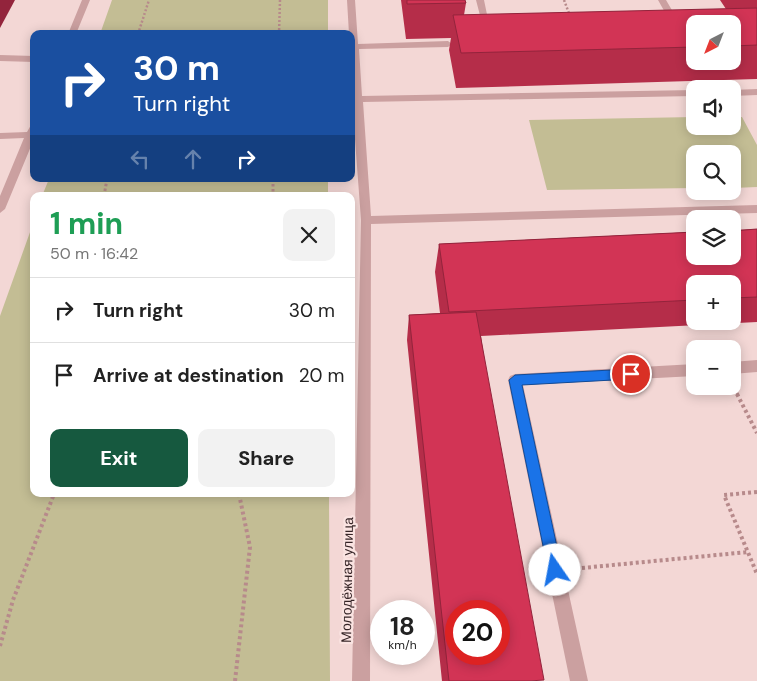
<!DOCTYPE html>
<html lang="en">
<head>
<meta charset="utf-8">
<style>
	:root { --surface:#fff; --page:#f2f2f2; --text:#222; --muted:#767676; --line:#e0e0e0; --accent:#16593f }
	body { margin:0; font-family:"DM Sans",sans-serif; background:var(--page); color:var(--text); height:100vh; display:flex; flex-direction:column; font-size:19px; white-space:nowrap }
	* { box-sizing:border-box; margin:0 }
	p { font-size:16px; color:var(--muted) }
	.icon { flex:none; width:28px; height:28px; fill:none; stroke:currentColor; stroke-width:2; stroke-linecap:round; stroke-linejoin:round }
	.map { position:relative; flex:1; overflow:hidden }
	.details { position:absolute; left:30px; top:192px; width:325px; height:305px; display:flex; flex-direction:column; background:var(--surface); border-radius:10px; box-shadow:0 2px 12px #0003 }
	.details>* { flex:none }
	.top-card { position:absolute; left:30px; top:30px; width:325px; height:152px; border-radius:10px; box-shadow:0 2px 12px #0003; background:#1a4fa0; color:#fff; overflow:hidden }
	.needle { width:32px; rotate:222deg }
	.tools { position:absolute; left:686px; top:15px; display:grid; gap:10px }
	.tools a { display:grid; place-items:center; width:55px; height:55px; border-radius:10px; background:var(--surface); box-shadow:0 2px 12px #0003; font-size:25px }
	.speed { position:absolute; left:370px; top:600px; display:flex; gap:10px; font-size:25px; font-weight:700; text-align:center }
	.speed>* { display:grid; place-content:center; width:65px; height:65px; border-radius:50%; background:var(--surface); box-shadow:0 2px 12px #0003; line-height:1 }
	.speed small { font-size:12px; font-weight:400 }
	.speed .limit { border:8px solid #d22; background:#fff; color:#111 }
	.pin { position:absolute; display:grid; place-items:center; width:42px; height:42px; color:#fff; margin:-21px; border:2px solid #fff; border-radius:50%; box-shadow:0 1px 5px #0007 }
	.me { position:absolute; width:55px; margin:-28px; rotate:348deg; stroke-linejoin:round; filter:drop-shadow(0 0 4px #0008) }
	.turn { display:flex; align-items:center; gap:18px; height:105px; padding:0 20px; font-size:22px }
	.turn .icon { width:65px; height:65px; stroke-width:2.5 }
	.turn b { display:block; font-size:35px; line-height:42px }
	.lanes { display:flex; align-items:center; height:48px; padding:0 20px; background:#0003; justify-content:center; gap:25px; direction:ltr }
	.lanes .off { opacity:.35 }
	.round { display:grid; place-items:center; flex:none; width:52px; height:52px; border-radius:10px; background:var(--page) }
	.overview { display:flex; align-items:center; justify-content:space-between; height:85px; padding:0 20px }
	h1 { font-size:30px; font-weight:700; line-height:38px; color:#1e9e55 }
	.button { display:flex; gap:10px; margin-top:auto; padding:10px 20px }
	.button a { flex:1; height:58px; border-radius:10px; background:var(--accent); color:#fff; font-size:20px; font-weight:700; line-height:58px; text-align:center }
	.button a+a { background:var(--page); color:var(--text) }
	ul { padding:0; list-style:none }
	li { display:flex; align-items:center; gap:15px; height:65px; padding:0 20px; border-top:1px solid var(--line) }
	li div { flex:1 }
	li b { display:block; font-size:19px }
	li em { font-style:normal }
	.map>svg:first-child { display:block }
	.green { fill:#c3bd94 }
	.lines { fill:none; stroke-linecap:round; stroke-linejoin:round }
	.path-far2 { stroke:#b78a8b; stroke-width:2.5; stroke-dasharray:2 2; stroke-linecap:butt }
	.path-far1 { stroke:#b78a8b; stroke-width:3; stroke-dasharray:2.5 2.5; stroke-linecap:butt }
	.path { stroke:#b78a8b; stroke-width:4; stroke-dasharray:3 3; stroke-linecap:butt }
	.minor { fill:#cba0a0; fill-rule:evenodd }
	.wall { fill:#b52d49; fill-rule:evenodd }
	.shaded-wall { fill:#93243c }
	.building { fill:#d23455; stroke:#93243c; fill-rule:evenodd }
	.route { fill:#1a73e8; stroke:#114b97 }
	.labels { text-anchor:middle; dominant-baseline:central; stroke-width:4.5; stroke-linejoin:round; paint-order:stroke }
	.street-label { font-size:14px; fill:#352426; stroke:#fae3e1 }
</style>
</head>
<body>
<div class="map">
<svg width="757" height="681" viewBox="0 0 757 681">
	<rect width="100%" height="100%" fill="#f3d7d5"/>
	<path class="green" d="M 112,0 L 328,0 L 328,34 L 100,34 Z
		M 695,117 L 695,126 L 732,126 L 733,117 L 742,117 L 757,145 L 757,187 L 733,188 L 732,154 L 695,154 L 695,188 L 547,190 L 529,120 Z
		M 49,179 L 328,179 L 328,196 L 42,196 Z
		M 34,221 L 34,494 L 329,494 L 330,681 L 0,681 L 0,316 Z"/>
	<g class="lines">
		<path class="path-far2" d="M 564,0 L 570,16
			M 138,34 L 149,0
			M 279,34 L 280,0"/>
		<path class="path-far1" d="M 273,179 L 273,196
			M 104,196 L 107,179
			M 737,393 L 738,395"/>
		<path class="path" d="M 737,394 L 757,433
			M 757,492 L 724,495 L 757,574
			M 582,568 L 748,552
			M 0,646 L 13,600 L 54,494
			M 235,681 L 250,547 L 239,494"/>
		<path class="minor" d="M 82,0 L 90,0 L 76,34 L 68,34 Z
			M 347,0 L 355,0 L 358,44 L 448,41 L 452,44 L 448,47 L 359,49 L 362,96 L 695,90 L 695,96 L 363,102 L 371,216 L 757,205 L 757,213 L 371,224 L 370,681 L 352,681 L 361,220 L 352,99 L 351,34 L 349,34 Z
			M 476,0 L 484,0 L 490,29 L 483,27 Z
			M 658,0 L 666,0 L 686,34 L 695,34 L 695,40 L 680,39 Z
			M 0,55 L 34,56 L 34,62 L 0,61 Z
			M 757,89 L 757,95 L 732,96 L 732,90 Z
			M 34,124 L 34,139 L 5,209 L 0,213 L 0,196 L 24,138 L 0,139 L 0,133 L 27,132 L 31,125 Z
			M 757,360 L 757,372 L 732,374 L 732,362 Z
			M 695,364 L 695,376 L 523,385 L 588,681 L 570,681 L 508,380 L 510,376 L 515,374 Z"/>
	</g>
	<path class="wall" d="M 401,0 L 465,0 L 466,3 L 464,15 L 726,9 L 720,0 L 757,0 L 757,79 L 456,88 L 449,50 L 451,38 L 406,39 ZM 695,24 L 732,24 L 732,61 L 695,61 Z
		M 757,229 L 757,322 L 481,336 L 529,681 L 442,681 L 407,340 L 409,315 L 440,313 L 435,272 L 439,244 ZM 695,284 L 732,284 L 732,321 L 695,321 Z"/>
	<path class="shaded-wall" d="M 0,0 L 15,0 L 0,28 Z"/>
	<path class="building" d="M 407,0 L 465,0 L 466,3 L 407,4 Z
		M 757,8 L 757,45 L 732,46 L 732,24 L 695,24 L 695,47 L 461,53 L 453,15 Z
		M 757,229 L 757,297 L 732,298 L 732,284 L 695,284 L 695,300 L 449,312 L 439,244 L 695,232 L 695,256 L 732,256 L 732,231 Z
		M 476,312 L 544,680 L 529,681 L 449,681 L 409,315 ZM 456,611 L 499,611 L 499,654 L 456,654 Z"/>
	<path class="route" d="M 631,369 L 637,374 L 631,379 L 522,385 L 562,570 L 560,575 L 555,577 L 550,575 L 548,570 L 509,380 L 515,375 Z"/>
	<g class="labels">
		<g class="street-label">
			<text transform="translate(347 580) rotate(-89)">Молодёжная улица</text>
		</g>
	</g>
</svg>
<div class="tools">
<a><svg class="needle" viewBox="-14 -14 28 28"><path d="M0-13l5 13h-10z" fill="#e53935"/><path d="M0 13l5-13h-10z" fill="#767676"/></svg></a>
<a><svg class="icon" aria-label="sound" viewBox="0 0 24 24"><path d="M4 9h4l5-4v14l-5-4H4zM17 9q2 3 0 6"/></svg></a>
<a><svg class="icon" aria-label="search" viewBox="0 0 24 24"><circle cx="10" cy="10" r="6"/><path d="M15 15l6 6"/></svg></a>
<a><svg class="icon" aria-label="layers" viewBox="0 0 24 24"><path d="M12 4l9 5-9 5-9-5zM3 14l9 5 9-5"/></svg></a>
<a>+</a>
<a>−</a>
</div>
<div class="speed"><div>18<small>km/h</small></div><div class="limit">20</div></div>
<div class="pin" style="left:631px;top:374px;background:#d93025"><svg class="icon" aria-label="arrive" viewBox="0 0 24 24"><path d="M6 21V4h12l-3 4 3 4H6"/></svg></div>
<svg class="me" style="left:555px;top:570px" viewBox="-20 -20 40 40"><circle r="19" fill="#fff"/><path d="M0-13L10 11 0 6-10 11z" fill="#1a73e8"/></svg>
<div class="top-card">
<div class="turn"><svg class="icon" aria-label="right" viewBox="0 0 24 24"><path d="M7 20v-9h11M14 6l5 5-5 5"/></svg><div><b>30 m</b>Turn right</div></div>
<div class="lanes"><svg class="icon off" aria-label="left" viewBox="0 0 24 24"><path d="M17 20v-9H6M10 6l-5 5 5 5"/></svg><svg class="icon off" aria-label="ahead" viewBox="0 0 24 24"><path d="M12 20V5M6 11l6-6 6 6"/></svg><svg class="icon" aria-label="right" viewBox="0 0 24 24"><path d="M7 20v-9h11M14 6l5 5-5 5"/></svg></div>
</div>
<section class="details">
<div class="overview"><div><h1>1 min</h1><p>50 m · 16:42</p></div><a class="round"><svg class="icon" aria-label="close" viewBox="0 0 24 24"><path d="M6 6l12 12M18 6L6 18"/></svg></a></div>
<ul>
<li><svg class="icon" aria-label="right" viewBox="0 0 24 24"><path d="M7 20v-9h11M14 6l5 5-5 5"/></svg><div><b>Turn right</b></div><em>30 m</em></li>
<li><svg class="icon" aria-label="arrive" viewBox="0 0 24 24"><path d="M6 21V4h12l-3 4 3 4H6"/></svg><div><b>Arrive at destination</b></div><em>20 m</em></li>
</ul>
<div class="button"><a>Exit</a><a>Share</a></div>
</section>
</div>
</body>
</html>
